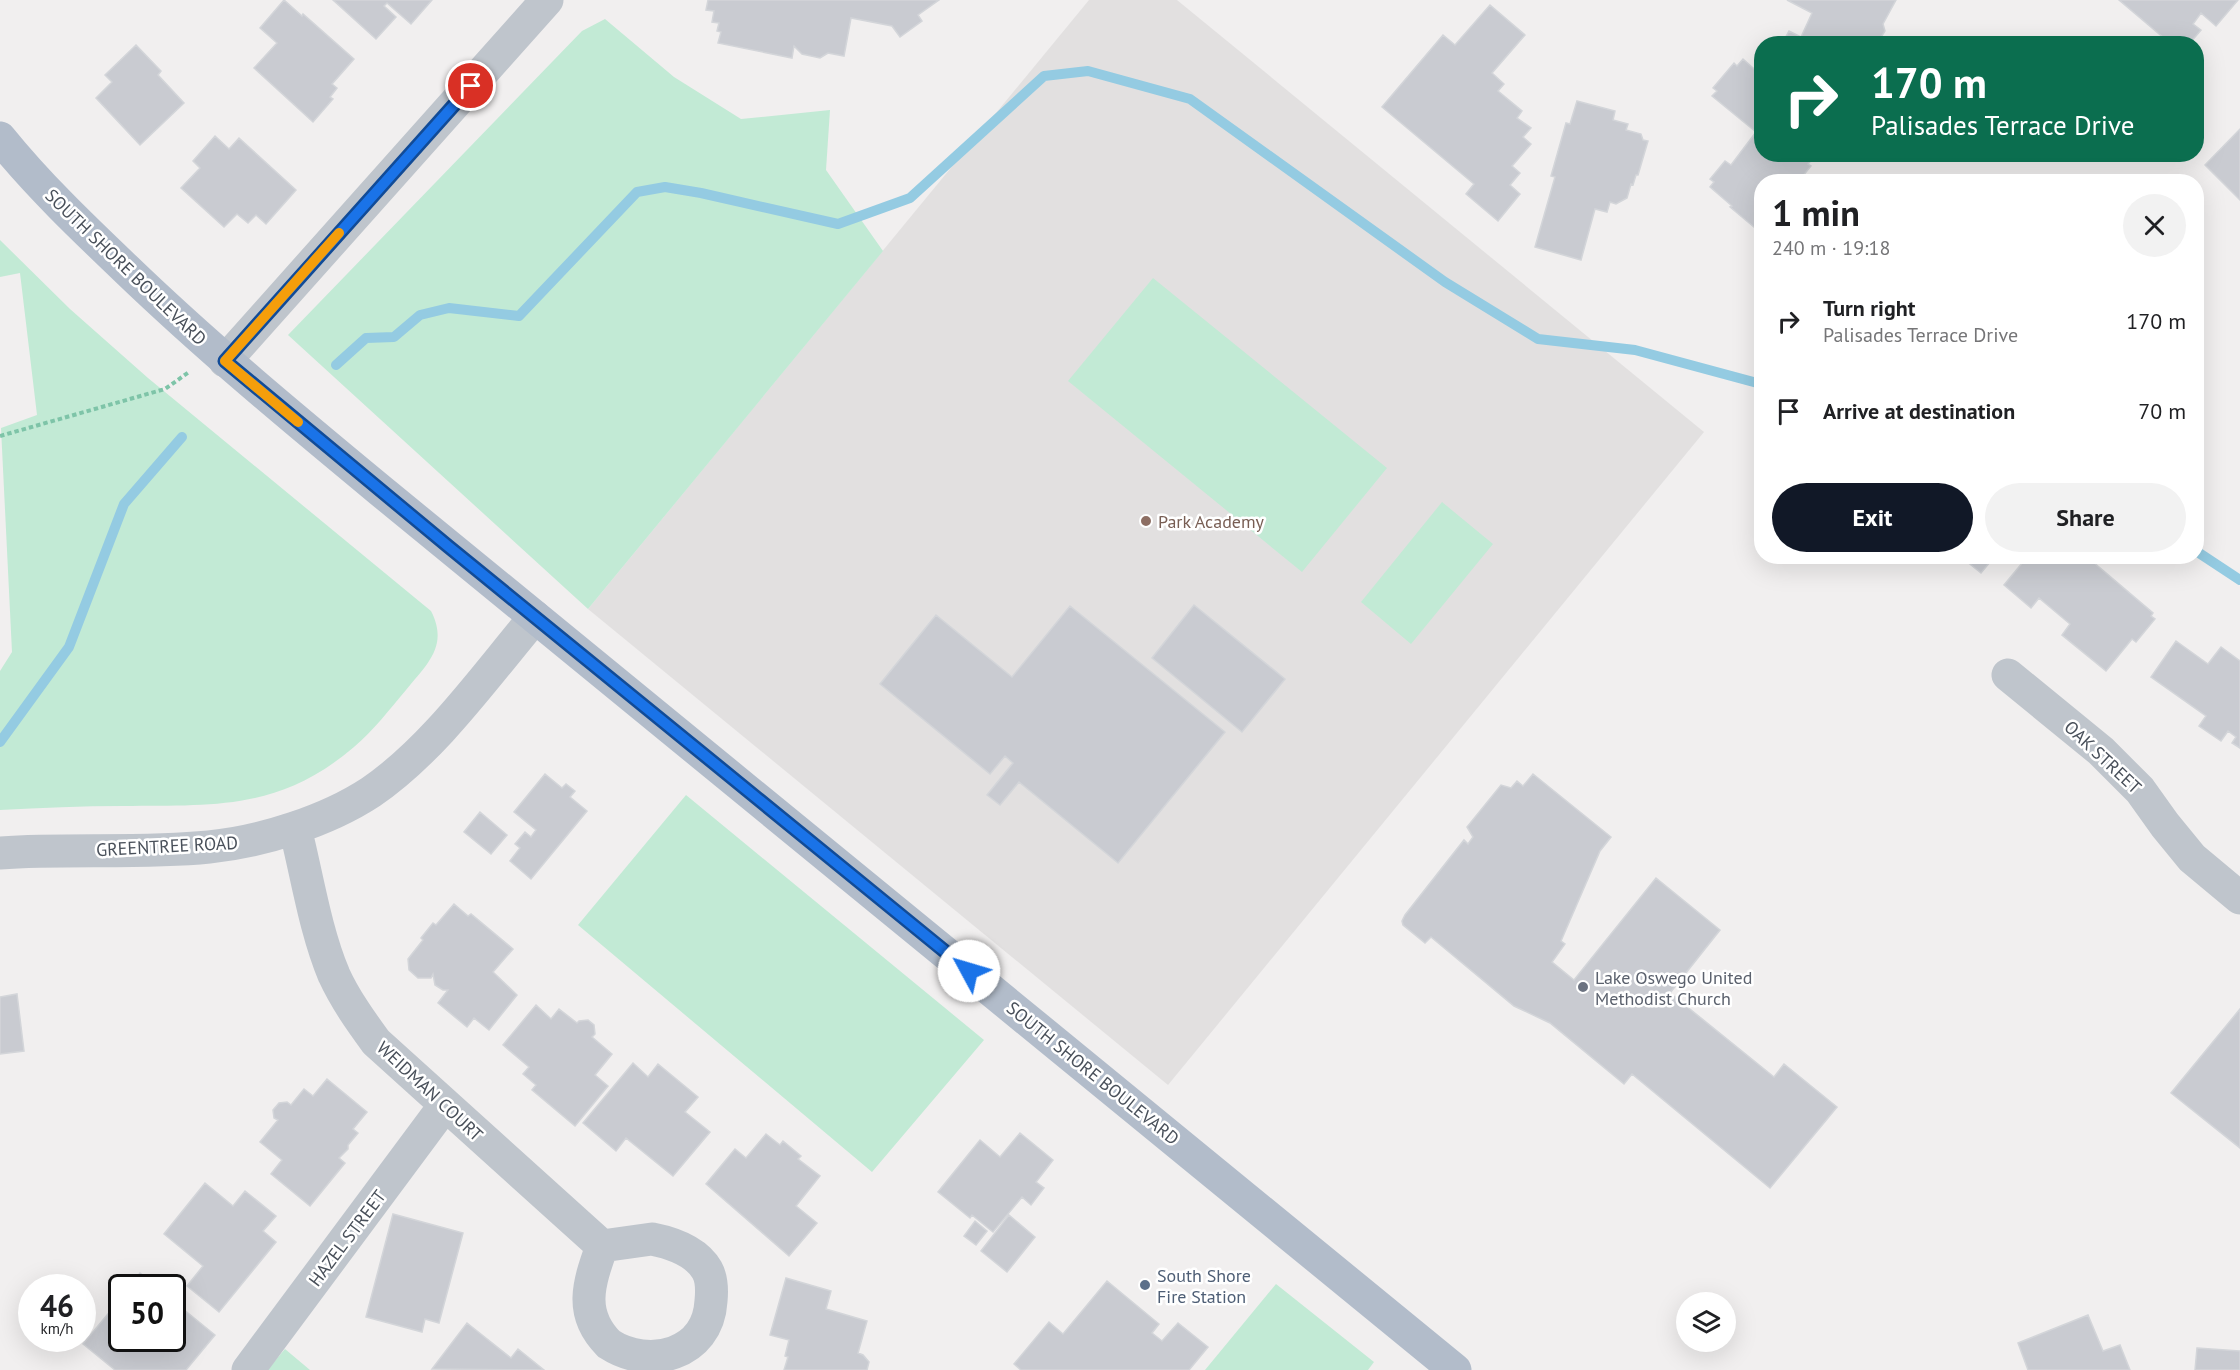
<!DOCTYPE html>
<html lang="en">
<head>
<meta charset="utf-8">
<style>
	:root { --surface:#fff; --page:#f2f2f2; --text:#202124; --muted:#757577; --accent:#111827 }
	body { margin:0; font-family:"PT Sans",sans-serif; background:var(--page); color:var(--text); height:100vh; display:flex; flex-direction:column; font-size:22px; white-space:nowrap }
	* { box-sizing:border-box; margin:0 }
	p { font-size:20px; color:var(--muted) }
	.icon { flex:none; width:33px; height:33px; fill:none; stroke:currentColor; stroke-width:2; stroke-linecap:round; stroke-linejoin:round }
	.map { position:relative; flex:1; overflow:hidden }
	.drawer { position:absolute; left:1754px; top:174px; width:450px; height:390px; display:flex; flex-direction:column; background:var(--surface); border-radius:24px; box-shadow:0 6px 24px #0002 }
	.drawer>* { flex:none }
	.banner { position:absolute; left:1754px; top:36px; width:450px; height:126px; border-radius:24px; box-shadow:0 6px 24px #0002; background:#0b6e4f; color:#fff; overflow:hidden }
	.controls { position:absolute; left:1676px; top:1292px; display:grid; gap:12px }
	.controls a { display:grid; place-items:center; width:60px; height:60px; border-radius:50%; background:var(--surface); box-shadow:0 6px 24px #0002; font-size:30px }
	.speed { position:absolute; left:18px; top:1274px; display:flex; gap:12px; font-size:30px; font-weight:700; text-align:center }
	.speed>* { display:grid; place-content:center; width:78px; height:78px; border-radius:50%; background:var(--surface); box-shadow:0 6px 24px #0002; line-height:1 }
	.speed small { font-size:15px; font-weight:400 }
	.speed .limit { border:3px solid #111; border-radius:9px; background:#fff; color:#111 }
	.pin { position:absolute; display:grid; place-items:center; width:51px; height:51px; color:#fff; margin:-26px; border:3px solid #fff; border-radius:50%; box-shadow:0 2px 6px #0007 }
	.me { position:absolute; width:66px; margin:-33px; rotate:309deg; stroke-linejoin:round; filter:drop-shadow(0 0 4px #0008) }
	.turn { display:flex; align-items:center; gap:21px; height:126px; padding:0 18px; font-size:27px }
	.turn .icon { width:78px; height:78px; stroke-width:2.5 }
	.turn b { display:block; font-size:42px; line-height:51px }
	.round { display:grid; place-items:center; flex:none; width:63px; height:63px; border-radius:32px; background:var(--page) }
	.summary { display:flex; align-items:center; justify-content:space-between; height:102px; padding:0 18px }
	h1 { font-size:36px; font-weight:800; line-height:45px }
	.cta { display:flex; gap:12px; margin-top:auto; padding:12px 18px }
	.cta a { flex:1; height:69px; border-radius:36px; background:var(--accent); color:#fff; font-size:24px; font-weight:800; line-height:69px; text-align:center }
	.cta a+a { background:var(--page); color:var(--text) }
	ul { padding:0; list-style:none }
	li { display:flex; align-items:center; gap:18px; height:90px; padding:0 18px }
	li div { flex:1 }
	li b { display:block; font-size:22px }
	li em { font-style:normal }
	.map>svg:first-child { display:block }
	.education { fill:#e2e0e0 }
	.green { fill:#c2ead5 }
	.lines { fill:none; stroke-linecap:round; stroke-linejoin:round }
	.stream { stroke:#94cbe2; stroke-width:10 }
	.building { fill:#c9cbd1; stroke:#d3d5d9; stroke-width:1.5 }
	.path { stroke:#7ec4a8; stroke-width:4; stroke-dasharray:4.5 3; stroke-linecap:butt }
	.minor { stroke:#bfc5cc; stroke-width:33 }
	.major { stroke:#b2bcca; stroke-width:33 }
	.route-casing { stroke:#114b97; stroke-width:15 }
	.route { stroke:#1a73e8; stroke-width:10 }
	.slow { stroke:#f59e0b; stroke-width:10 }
	.education-dot { fill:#8d6e63; stroke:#fff; stroke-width:2 }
	.worship-dot { fill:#6b7280; stroke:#fff; stroke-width:2 }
	.service-dot { fill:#5c6f8a; stroke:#fff; stroke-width:2 }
	.labels { text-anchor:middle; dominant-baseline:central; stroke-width:5; stroke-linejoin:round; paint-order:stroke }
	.street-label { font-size:18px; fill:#49505a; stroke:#fff }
	.education-label { font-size:18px; fill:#785e54; stroke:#fff; text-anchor:start }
	.worship-label { font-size:18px; fill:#5b616d; stroke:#fff; text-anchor:start }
	.service-label { font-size:18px; fill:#4e5e75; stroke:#fff; text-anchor:start }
</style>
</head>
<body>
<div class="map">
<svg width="2240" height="1370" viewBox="0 0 2240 1370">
	<rect width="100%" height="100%" fill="#f1efef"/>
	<path class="education" d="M 1089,0 L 1177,0 L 1704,432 L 1168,1085 L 588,609 Z"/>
	<path class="green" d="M 605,19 L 674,77 L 741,119 L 830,110 L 826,170 L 883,251 L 588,609 L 288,335 L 582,31 Z
		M 0,240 L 70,309 L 148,378 L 431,611 C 449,646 427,664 406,690 C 389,710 374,730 354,747 C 279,811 214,805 123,806 C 82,806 41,808 0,810 L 0,671 L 12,652 L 1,428 L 37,415 L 20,273 L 0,277 Z
		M 1153,278 L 1387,468 L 1302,572 L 1068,381 Z
		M 1442,502 L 1493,544 L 1411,644 L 1361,602 Z
		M 686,795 L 984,1040 L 872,1172 L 578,925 Z
		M 1276,1284 L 1374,1362 L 1368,1370 L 1205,1370 Z
		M 285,1349 L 310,1370 L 267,1370 Z"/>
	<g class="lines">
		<path class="stream" d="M 336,365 L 366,338 L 394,337 L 420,315 L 449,308 L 519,316 L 637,192 L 665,187 L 701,193 L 838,224 L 910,198 L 1044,76 L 1088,71 L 1190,99 L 1445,282 L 1538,339 L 1635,350 L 1761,384
			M 2196,551 L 2240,580
			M 0,742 L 69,647 L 124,504 L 182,437"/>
	</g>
	<path class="building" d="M 284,0 L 302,16 L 303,14 L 354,59 L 332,84 L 337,88 L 330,97 L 333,99 L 313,122 L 254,68 L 277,43 L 260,28 Z
		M 333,0 L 432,0 L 411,24 L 387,3 L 384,6 L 396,17 L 376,39 Z
		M 708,0 L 939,0 L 918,15 L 922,21 L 900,37 L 892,26 L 851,18 L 844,56 L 828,53 L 820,58 L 802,54 L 794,46 L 792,58 L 718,43 L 721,32 L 717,31 L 719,23 L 712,22 L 714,11 L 706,10 Z
		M 1787,0 L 1896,0 L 1883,24 L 1885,31 L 1877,44 L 1782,44 L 1789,31 L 1801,37 L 1812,13 Z
		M 2119,0 L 2238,0 L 2216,26 L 2201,13 L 2193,24 L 2201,30 L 2189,44 L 2171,44 Z
		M 1490,5 L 1525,35 L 1492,73 L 1504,84 L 1498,91 L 1522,111 L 1517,118 L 1531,128 L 1523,137 L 1531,144 L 1512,166 L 1520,173 L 1510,185 L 1520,194 L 1498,221 L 1466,194 L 1474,184 L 1382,107 L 1443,35 L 1455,45 Z
		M 136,45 L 161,71 L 158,75 L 184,103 L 140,145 L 96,98 L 112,82 L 105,75 Z
		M 1743,59 L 1761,75 L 1761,154 L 1816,155 L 1808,164 L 1811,166 L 1798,182 L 1761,182 L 1761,233 L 1730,207 L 1732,206 L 1710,187 L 1714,182 L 1710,179 L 1725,161 L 1731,165 L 1756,132 L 1712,96 L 1717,91 L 1713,88 L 1734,63 L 1737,66 Z
		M 1577,101 L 1615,111 L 1613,120 L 1628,124 L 1626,130 L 1641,134 L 1643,140 L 1648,141 L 1638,175 L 1636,175 L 1633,185 L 1631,184 L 1627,198 L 1616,204 L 1610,202 L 1607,212 L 1595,209 L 1581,260 L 1535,247 L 1555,177 L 1551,176 L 1566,123 L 1570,124 Z
		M 2240,129 L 2240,200 L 2205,165 Z
		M 215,136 L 229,149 L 239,138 L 296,190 L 266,224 L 256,215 L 248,223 L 237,214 L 224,227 L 181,188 L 200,168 L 193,161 Z
		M 1960,556 L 1995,556 L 1981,573 Z
		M 2028,556 L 2086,556 L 2153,613 L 2151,616 L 2155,619 L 2136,642 L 2132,639 L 2106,671 L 2062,635 L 2070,624 L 2039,598 L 2031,608 L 2004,585 Z
		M 1194,605 L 1285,679 L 1242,732 L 1152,658 Z
		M 1070,606 L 1225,732 L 1118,863 L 1019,782 L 1000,805 L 987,795 L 1013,763 L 1005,756 L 990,774 L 880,684 L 936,615 L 1012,677 Z
		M 2176,641 L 2208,664 L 2221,647 L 2240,661 L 2240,748 L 2232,743 L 2236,737 L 2228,731 L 2221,741 L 2199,726 L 2206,716 L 2151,677 Z
		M 545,774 L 562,788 L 566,784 L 575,791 L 570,797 L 587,811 L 531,879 L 510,861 L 520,848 L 515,844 L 525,832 L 531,837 L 536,830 L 514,812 Z
		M 1533,774 L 1611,837 L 1600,851 L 1561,941 L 1565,944 L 1552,962 L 1574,980 L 1656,878 L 1720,930 L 1670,993 L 1774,1077 L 1784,1064 L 1837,1107 L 1770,1188 L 1632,1074 L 1624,1084 L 1550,1023 L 1514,1006 L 1431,937 L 1425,943 L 1403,925 L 1402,921 L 1405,915 L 1464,840 L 1468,844 L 1473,837 L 1467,827 L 1501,785 L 1511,788 L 1517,781 L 1523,786 Z
		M 480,812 L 507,835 L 491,854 L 464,832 Z
		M 454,904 L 468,916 L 471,914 L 513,949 L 493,972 L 517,995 L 489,1030 L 474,1018 L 467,1027 L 438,1003 L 448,990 L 443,990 L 435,985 L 433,974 L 431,978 L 418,978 L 409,970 L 408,959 L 423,940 L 421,938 L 433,923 L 436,925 Z
		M 17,994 L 24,1051 L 0,1054 L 0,997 Z
		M 536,1005 L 551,1019 L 559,1009 L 577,1023 L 579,1021 L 588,1020 L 594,1025 L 595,1034 L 592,1037 L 612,1054 L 595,1075 L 608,1086 L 575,1126 L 532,1090 L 536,1085 L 523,1074 L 529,1067 L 503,1045 Z
		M 2240,1009 L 2240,1148 L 2171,1093 Z
		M 633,1063 L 648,1077 L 658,1064 L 698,1097 L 685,1112 L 710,1132 L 673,1176 L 626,1138 L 616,1151 L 583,1123 Z
		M 327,1079 L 367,1112 L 353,1129 L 358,1133 L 348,1145 L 348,1149 L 339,1158 L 345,1163 L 310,1206 L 271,1174 L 282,1160 L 260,1142 L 278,1120 L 274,1118 L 273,1110 L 279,1103 L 287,1102 L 291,1105 L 304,1089 L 313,1096 Z
		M 1020,1133 L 1053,1160 L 1036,1182 L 1044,1188 L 1031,1205 L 1022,1197 L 993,1232 L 972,1215 L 970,1218 L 938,1192 L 980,1140 L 1000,1157 Z
		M 766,1134 L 780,1145 L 783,1141 L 801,1156 L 798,1159 L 820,1176 L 796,1206 L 817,1223 L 789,1256 L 706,1184 L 735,1149 L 746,1158 Z
		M 205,1183 L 233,1206 L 245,1191 L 276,1216 L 263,1231 L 276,1242 L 219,1312 L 187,1286 L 203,1266 L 164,1234 Z
		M 393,1214 L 463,1233 L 439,1323 L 425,1319 L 422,1332 L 366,1317 Z
		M 1009,1215 L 1035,1237 L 1007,1272 L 981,1251 Z
		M 975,1221 L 987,1231 L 976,1245 L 964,1236 Z
		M 140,1273 L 157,1287 L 129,1287 Z
		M 786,1278 L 831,1291 L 826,1309 L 867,1321 L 858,1353 L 863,1355 L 869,1362 L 867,1370 L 784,1370 L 788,1357 L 785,1356 L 789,1340 L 770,1335 Z
		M 1107,1281 L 1159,1324 L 1152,1333 L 1162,1341 L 1178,1323 L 1208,1347 L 1189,1370 L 1021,1370 L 1014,1364 L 1049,1322 L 1063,1334 Z
		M 122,1297 L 122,1338 L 172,1338 L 172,1300 L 215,1335 L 186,1370 L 115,1370 L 83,1344 Z
		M 2088,1315 L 2103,1351 L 2120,1345 L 2130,1370 L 2028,1370 L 2018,1343 Z
		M 467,1323 L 511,1358 L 518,1349 L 544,1370 L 432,1369 Z
		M 2197,1348 L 2240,1351 L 2240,1370 L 2195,1370 Z"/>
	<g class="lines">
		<path class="path" d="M 0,436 L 165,389 L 189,372"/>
		<path class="minor" d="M 225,361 L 547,0
			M 2008,675 L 2101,751 L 2140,790 L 2165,825 L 2192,858 L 2240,898
			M 295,828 C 307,875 315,930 334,975 C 345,999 360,1020 376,1042 L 602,1246
			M 0,853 C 69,848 140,854 209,847 C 261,842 327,821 371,792 C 434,749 486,675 535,617
			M 652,1239 C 672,1243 696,1251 707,1270 C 712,1279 712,1291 711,1301 C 708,1355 649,1370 609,1344 C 578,1313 589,1283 602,1246 Z
			M 248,1370 L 445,1105"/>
		<path class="major" d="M 0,138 C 38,185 82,227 126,269 C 207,347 294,419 381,491 L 1455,1370"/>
	</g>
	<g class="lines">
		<g class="route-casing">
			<path id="route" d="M 471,86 L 225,361 L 449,547 L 969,971"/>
		</g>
		<use href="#route" class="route"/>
		<path class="slow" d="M 298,422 L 225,361 L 339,233"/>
	</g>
	<circle class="education-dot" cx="1146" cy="521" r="6"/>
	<circle class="worship-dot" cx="1583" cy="987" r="6"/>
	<circle class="service-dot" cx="1145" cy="1285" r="6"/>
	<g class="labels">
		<g class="street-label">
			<text transform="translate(126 267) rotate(44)">SOUTH SHORE BOULEVARD</text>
			<text transform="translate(2103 757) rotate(43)">OAK STREET</text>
			<text transform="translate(167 846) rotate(-3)">GREENTREE ROAD</text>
			<text transform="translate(1093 1073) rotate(39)">SOUTH SHORE BOULEVARD</text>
			<text transform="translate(430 1091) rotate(43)">WEIDMAN COURT</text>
			<text transform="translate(347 1238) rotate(-53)">HAZEL STREET</text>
		</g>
		<g class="education-label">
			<text x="1158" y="521">Park Academy</text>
		</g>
		<g class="worship-label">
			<text x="1595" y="977">Lake Oswego United<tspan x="1595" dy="21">Methodist Church</tspan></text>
		</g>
		<g class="service-label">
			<text x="1157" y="1275">South Shore<tspan x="1157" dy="21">Fire Station</tspan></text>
		</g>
	</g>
</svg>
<div class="controls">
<a><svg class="icon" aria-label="layers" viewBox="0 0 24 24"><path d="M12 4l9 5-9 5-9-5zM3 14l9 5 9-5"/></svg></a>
</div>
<div class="speed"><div>46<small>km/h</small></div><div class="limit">50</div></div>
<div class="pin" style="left:471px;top:86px;background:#d93025"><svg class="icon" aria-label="arrive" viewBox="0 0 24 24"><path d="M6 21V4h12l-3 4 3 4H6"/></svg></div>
<svg class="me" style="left:969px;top:971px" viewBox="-20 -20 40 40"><circle r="19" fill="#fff"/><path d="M0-13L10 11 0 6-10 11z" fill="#1a73e8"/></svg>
<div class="banner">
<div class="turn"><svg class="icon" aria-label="right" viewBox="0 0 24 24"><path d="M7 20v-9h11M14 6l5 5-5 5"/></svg><div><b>170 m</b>Palisades Terrace Drive</div></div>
</div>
<section class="drawer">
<div class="summary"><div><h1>1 min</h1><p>240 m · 19:18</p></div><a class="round"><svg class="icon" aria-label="close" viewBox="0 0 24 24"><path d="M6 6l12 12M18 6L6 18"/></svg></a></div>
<ul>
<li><svg class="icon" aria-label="right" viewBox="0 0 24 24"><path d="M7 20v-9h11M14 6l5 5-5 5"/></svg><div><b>Turn right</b><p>Palisades Terrace Drive</p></div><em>170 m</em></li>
<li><svg class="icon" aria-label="arrive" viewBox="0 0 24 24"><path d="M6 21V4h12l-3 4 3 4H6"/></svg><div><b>Arrive at destination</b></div><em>70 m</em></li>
</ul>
<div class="cta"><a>Exit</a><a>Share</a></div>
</section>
</div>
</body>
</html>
